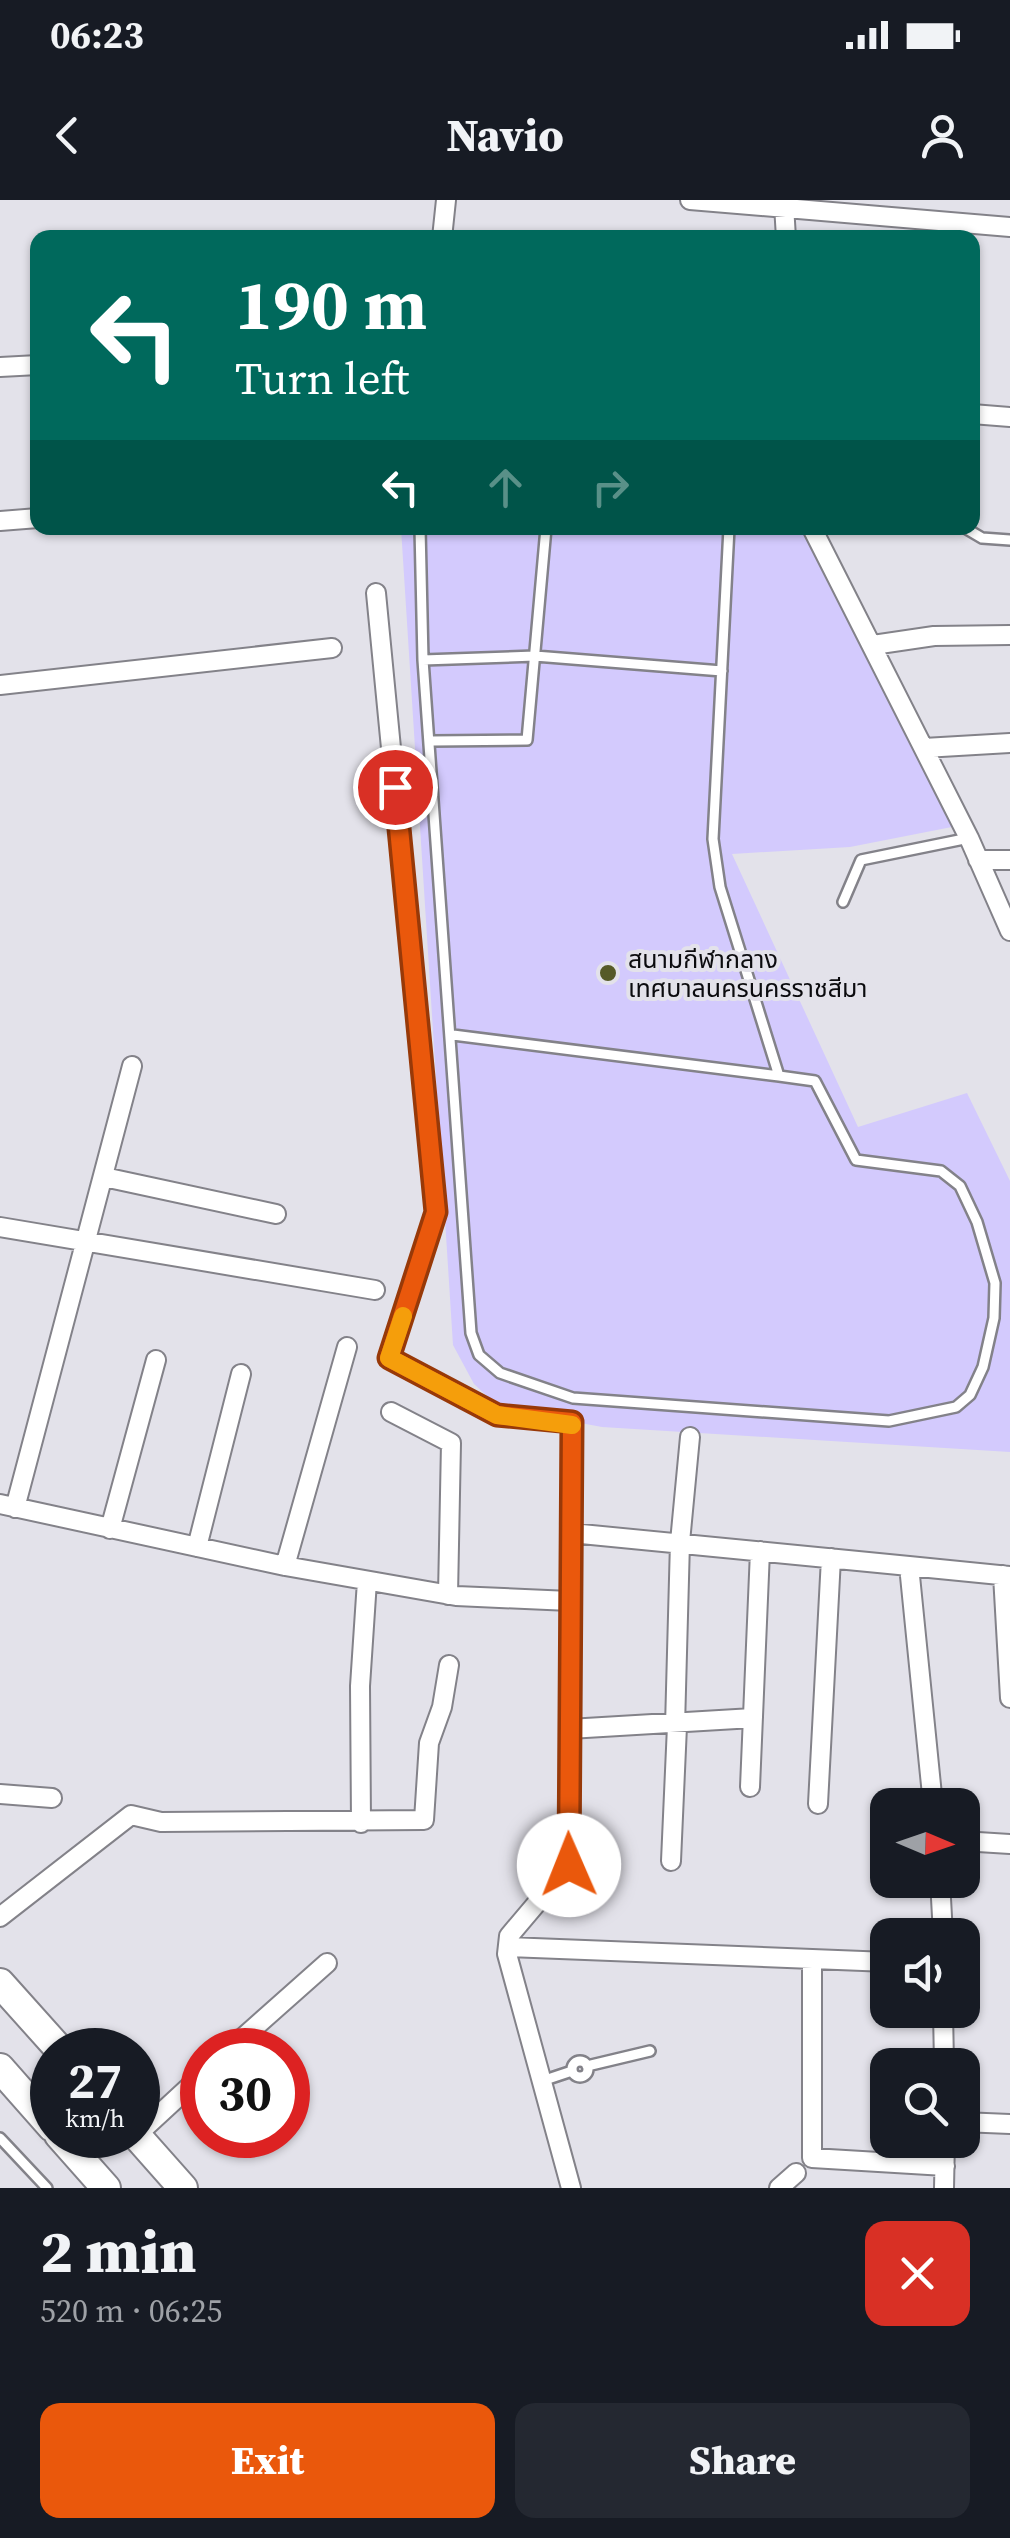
<!DOCTYPE html>
<html lang="en">
<head>
<meta charset="utf-8">
<style>
	:root { --surface:#171b24; --page:#242831; --text:#f1f3f6; --muted:#9ea1a6; --accent:#ea580c }
	body { margin:0; font-family:"Source Serif 4","Noto Sans Thai",serif; background:var(--page); color:var(--text); height:100vh; display:flex; flex-direction:column; font-size:38px; white-space:nowrap }
	* { box-sizing:border-box; margin:0 }
	p { font-size:32px; color:var(--muted) }
	.icon { flex:none; width:55px; height:55px; fill:none; stroke:currentColor; stroke-width:2; stroke-linecap:round; stroke-linejoin:round }
	.map { position:relative; height:1988px; overflow:hidden }
	.details { display:flex; flex-direction:column; background:var(--surface); flex:1 }
	.details>* { flex:none }
	.top-card { position:absolute; left:30px; top:30px; width:950px; height:305px; border-radius:20px; box-shadow:0 2px 8px #0004; background:#00695c; color:#fff; overflow:hidden }
	.needle { width:65px; rotate:92deg }
	.controls { position:absolute; left:870px; top:1588px; display:grid; gap:20px }
	.controls a { display:grid; place-items:center; width:110px; height:110px; border-radius:20px; background:var(--surface); box-shadow:0 2px 8px #0004; font-size:50px }
	.speed { position:absolute; left:30px; top:1828px; display:flex; gap:20px; font-size:50px; font-weight:700; text-align:center }
	.speed>* { display:grid; place-content:center; width:130px; height:130px; border-radius:50%; background:var(--surface); box-shadow:0 2px 8px #0004; line-height:1 }
	.speed small { font-size:25px; font-weight:400 }
	.speed .limit { border:15px solid #d22; background:#fff; color:#111 }
	.pin { position:absolute; display:grid; place-items:center; width:85px; height:85px; color:#fff; margin:-42px; border:5px solid #fff; border-radius:50%; box-shadow:0 2px 10px #0007 }
	.me { position:absolute; width:110px; margin:-55px; rotate:359deg; stroke-linejoin:round; filter:drop-shadow(0 0 8px #0008) }
	.turn { display:flex; align-items:center; gap:35px; height:210px; padding:0 40px; font-size:45px }
	.turn .icon { width:130px; height:130px; stroke-width:2.5 }
	.turn b { display:block; font-size:70px; line-height:85px }
	.lanes { display:flex; align-items:center; height:95px; padding:0 40px; background:#0003; justify-content:center; gap:50px; direction:ltr }
	.lanes .off { opacity:.35 }
	.round { display:grid; place-items:center; flex:none; width:105px; height:105px; border-radius:20px; background:var(--page) }
	.headline { display:flex; align-items:center; justify-content:space-between; height:170px; padding:0 40px }
	h1 { font-size:60px; font-weight:800; line-height:75px }
	.primary-button { display:flex; gap:20px; margin-top:auto; padding:20px 40px }
	.primary-button a { flex:1; height:115px; border-radius:20px; background:var(--accent); color:#fff; font-size:40px; font-weight:800; line-height:115px; text-align:center }
	.primary-button a+a { background:var(--page); color:var(--text) }
	.status { display:flex; justify-content:space-between; align-items:center; height:70px; padding:0 50px; background:var(--surface); direction:ltr }
	.status svg { height:28px; fill:currentColor }
	header { display:flex; justify-content:space-between; align-items:center; height:130px; padding:0 40px; background:var(--surface); font-size:45px; font-weight:800 }
	.map>svg:first-child { display:block }
	.green { fill:#d3cafd }
	.lines { fill:none; stroke-linecap:round; stroke-linejoin:round }
	.service-casing { stroke:#838289; stroke-width:14 }
	.minor-casing { stroke:#838289; stroke-width:22 }
	.primary-casing { stroke:#838289; stroke-width:32 }
	.service { stroke:#fff; stroke-width:9 }
	.minor { stroke:#fff; stroke-width:18 }
	.primary { stroke:#fff; stroke-width:28 }
	.route-casing { stroke:#983908; stroke-width:25 }
	.route { stroke:#ea580c; stroke-width:18 }
	.slow { stroke:#f59e0b; stroke-width:18 }
	.poi-dot { fill:#565a27; stroke:#e3e2ea; stroke-width:4 }
	.labels { text-anchor:middle; dominant-baseline:central; stroke-width:8; stroke-linejoin:round; paint-order:stroke }
	.poi-label { font-size:25px; fill:#0b0b0e; stroke:#e3e2ea; text-anchor:start }
</style>
</head>
<body>
<div class="status"><b>06:23</b><svg viewBox="0 0 49 12"><path d="M0 12V9h3v3zM5 12V6h3v6zM10 12V3h3v9zM15 12V0h3v12zM26 1h20v11H26zM47 4h2v5h-2z"/></svg></div>
<header><svg class="icon" aria-label="back" viewBox="0 0 24 24"><path d="M15 5l-7 7 7 7"/></svg>Navio<svg class="icon" aria-label="person" viewBox="0 0 24 24"><circle cx="12" cy="8" r="4"/><path d="M4 21q1-7 8-7t8 7"/></svg></header>
<div class="map">
<svg width="1010" height="1988" viewBox="0 0 1010 1988">
	<rect width="100%" height="100%" fill="#e3e2ea"/>
	<path class="green" d="M 401,328 L 810,328 L 962,625 L 850,647 L 732,654 L 858,927 L 967,893 L 1010,981 L 1010,1252 L 602,1227 L 500,1208 L 474,1184 L 453,1145 Z"/>
	<g class="lines">
		<g class="service-casing">
			<path id="service" d="M 420,328 L 423,460 L 471,1133 L 479,1155 L 500,1173 L 573,1198 L 889,1221 L 956,1207 L 970,1195 L 983,1167 L 994,1118 L 995,1083 L 977,1022 L 960,986 L 941,971 L 856,960 L 815,881 L 779,876
				M 965,328 L 982,338 L 1010,340
				M 423,460 L 535,456 L 722,471
				M 432,541 L 527,540 L 546,328
				M 843,702 L 861,660 L 969,638
				M 453,835 L 779,876 L 720,687 L 713,639 L 729,328
				M572 1869a8 8 0 1 1 16 0a8 8 0 1 1-16 0Z
				M 587,1866 L 650,1851
				M 542,1881 L 572,1871
				M 0,1938 L 47,1988"/>
		</g>
		<g class="minor-casing">
			<path id="minor" d="M 690,0 L 1010,27
				M 784,5 L 786,38
				M 442,38 L 446,0
				M 0,167 L 38,165
				M 972,214 L 1010,217
				M 0,321 L 38,318
				M 812,328 L 969,638 L 1010,731
				M 376,393 L 436,1013 L 389,1158 L 497,1215 L 572,1222 L 569,1665 L 509,1736 L 507,1754 L 571,1988
				M 873,445 L 934,436 L 1010,435
				M 0,485 L 332,448
				M 924,548 L 1010,543
				M 978,660 L 1010,660
				M 104,977 L 276,1014
				M 0,1027 L 375,1090
				M 391,1212 L 451,1243 L 448,1395
				M 0,1304 L 285,1366 L 456,1396 L 570,1401
				M 15,1308 L 132,866
				M 110,1329 L 156,1160
				M 571,1333 L 909,1366
				M 197,1347 L 241,1174
				M 285,1366 L 347,1147
				M 1003,1375 L 1010,1498
				M 675,1526 L 680,1342 L 690,1237
				M 569,1529 L 753,1518
				M 750,1587 L 760,1351
				M 0,1594 L 52,1598
				M 818,1604 L 831,1358
				M 933,1605 L 909,1366 L 1010,1376
				M 361,1623 L 360,1486 L 367,1381
				M 962,1641 L 1010,1644
				M 671,1661 L 677,1526
				M 940,1680 L 943,1735
				M 0,1717 L 131,1615 L 161,1622 L 424,1620 L 429,1543 L 442,1507 L 449,1465
				M 508,1747 L 888,1762
				M 812,1759 L 812,1958 L 945,1966
				M 943,1810 L 944,1865
				M 229,1850 L 327,1763
				M 962,1922 L 1010,1924
				M 138,1934 L 202,1875
				M 779,1988 L 796,1973
				M 944,1988 L 945,1940"/>
		</g>
		<g class="primary-casing">
			<path id="primary" d="M 0,1783 L 60,1850
				M 0,1868 L 52,1927
				M 59,1935 L 106,1988
				M 136,1935 L 183,1988"/>
		</g>
		<use href="#service" class="service"/>
		<use href="#minor" class="minor"/>
		<use href="#primary" class="primary"/>
	</g>
	<g class="lines">
		<g class="route-casing">
			<path id="route" d="M 395,587 L 436,1012 L 389,1158 L 497,1215 L 572,1222 L 569,1665"/>
		</g>
		<use href="#route" class="route"/>
		<path class="slow" d="M 403,1116 L 389,1158 L 497,1215 L 572,1225"/>
	</g>
	<circle class="poi-dot" cx="608" cy="773" r="10"/>
	<g class="labels">
		<g class="poi-label">
			<text x="628" y="759">สนามกีฬากลาง<tspan x="628" dy="29">เทศบาลนครนครราชสีมา</tspan></text>
		</g>
	</g>
</svg>
<div class="controls">
<a><svg class="needle" viewBox="-14 -14 28 28"><path d="M0-13l5 13h-10z" fill="#e53935"/><path d="M0 13l5-13h-10z" fill="#9ea1a6"/></svg></a>
<a><svg class="icon" aria-label="sound" viewBox="0 0 24 24"><path d="M4 9h4l5-4v14l-5-4H4zM17 9q2 3 0 6"/></svg></a>
<a><svg class="icon" aria-label="search" viewBox="0 0 24 24"><circle cx="10" cy="10" r="6"/><path d="M15 15l6 6"/></svg></a>
</div>
<div class="speed"><div>27<small>km/h</small></div><div class="limit">30</div></div>
<div class="pin" style="left:395px;top:587px;background:#d93025"><svg class="icon" aria-label="arrive" viewBox="0 0 24 24"><path d="M6 21V4h12l-3 4 3 4H6"/></svg></div>
<svg class="me" style="left:569px;top:1665px" viewBox="-20 -20 40 40"><circle r="19" fill="#fff"/><path d="M0-13L10 11 0 6-10 11z" fill="#ea580c"/></svg>
<div class="top-card">
<div class="turn"><svg class="icon" aria-label="left" viewBox="0 0 24 24"><path d="M17 20v-9H6M10 6l-5 5 5 5"/></svg><div><b>190 m</b>Turn left</div></div>
<div class="lanes"><svg class="icon" aria-label="left" viewBox="0 0 24 24"><path d="M17 20v-9H6M10 6l-5 5 5 5"/></svg><svg class="icon off" aria-label="ahead" viewBox="0 0 24 24"><path d="M12 20V5M6 11l6-6 6 6"/></svg><svg class="icon off" aria-label="right" viewBox="0 0 24 24"><path d="M7 20v-9h11M14 6l5 5-5 5"/></svg></div>
</div>
</div>
<section class="details">
<div class="headline"><div><h1>2 min</h1><p>520 m · 06:25</p></div><a class="round" style="background:#d93025;color:#fff"><svg class="icon" aria-label="close" viewBox="0 0 24 24"><path d="M6 6l12 12M18 6L6 18"/></svg></a></div>
<div class="primary-button"><a>Exit</a><a>Share</a></div>
</section>
</body>
</html>
